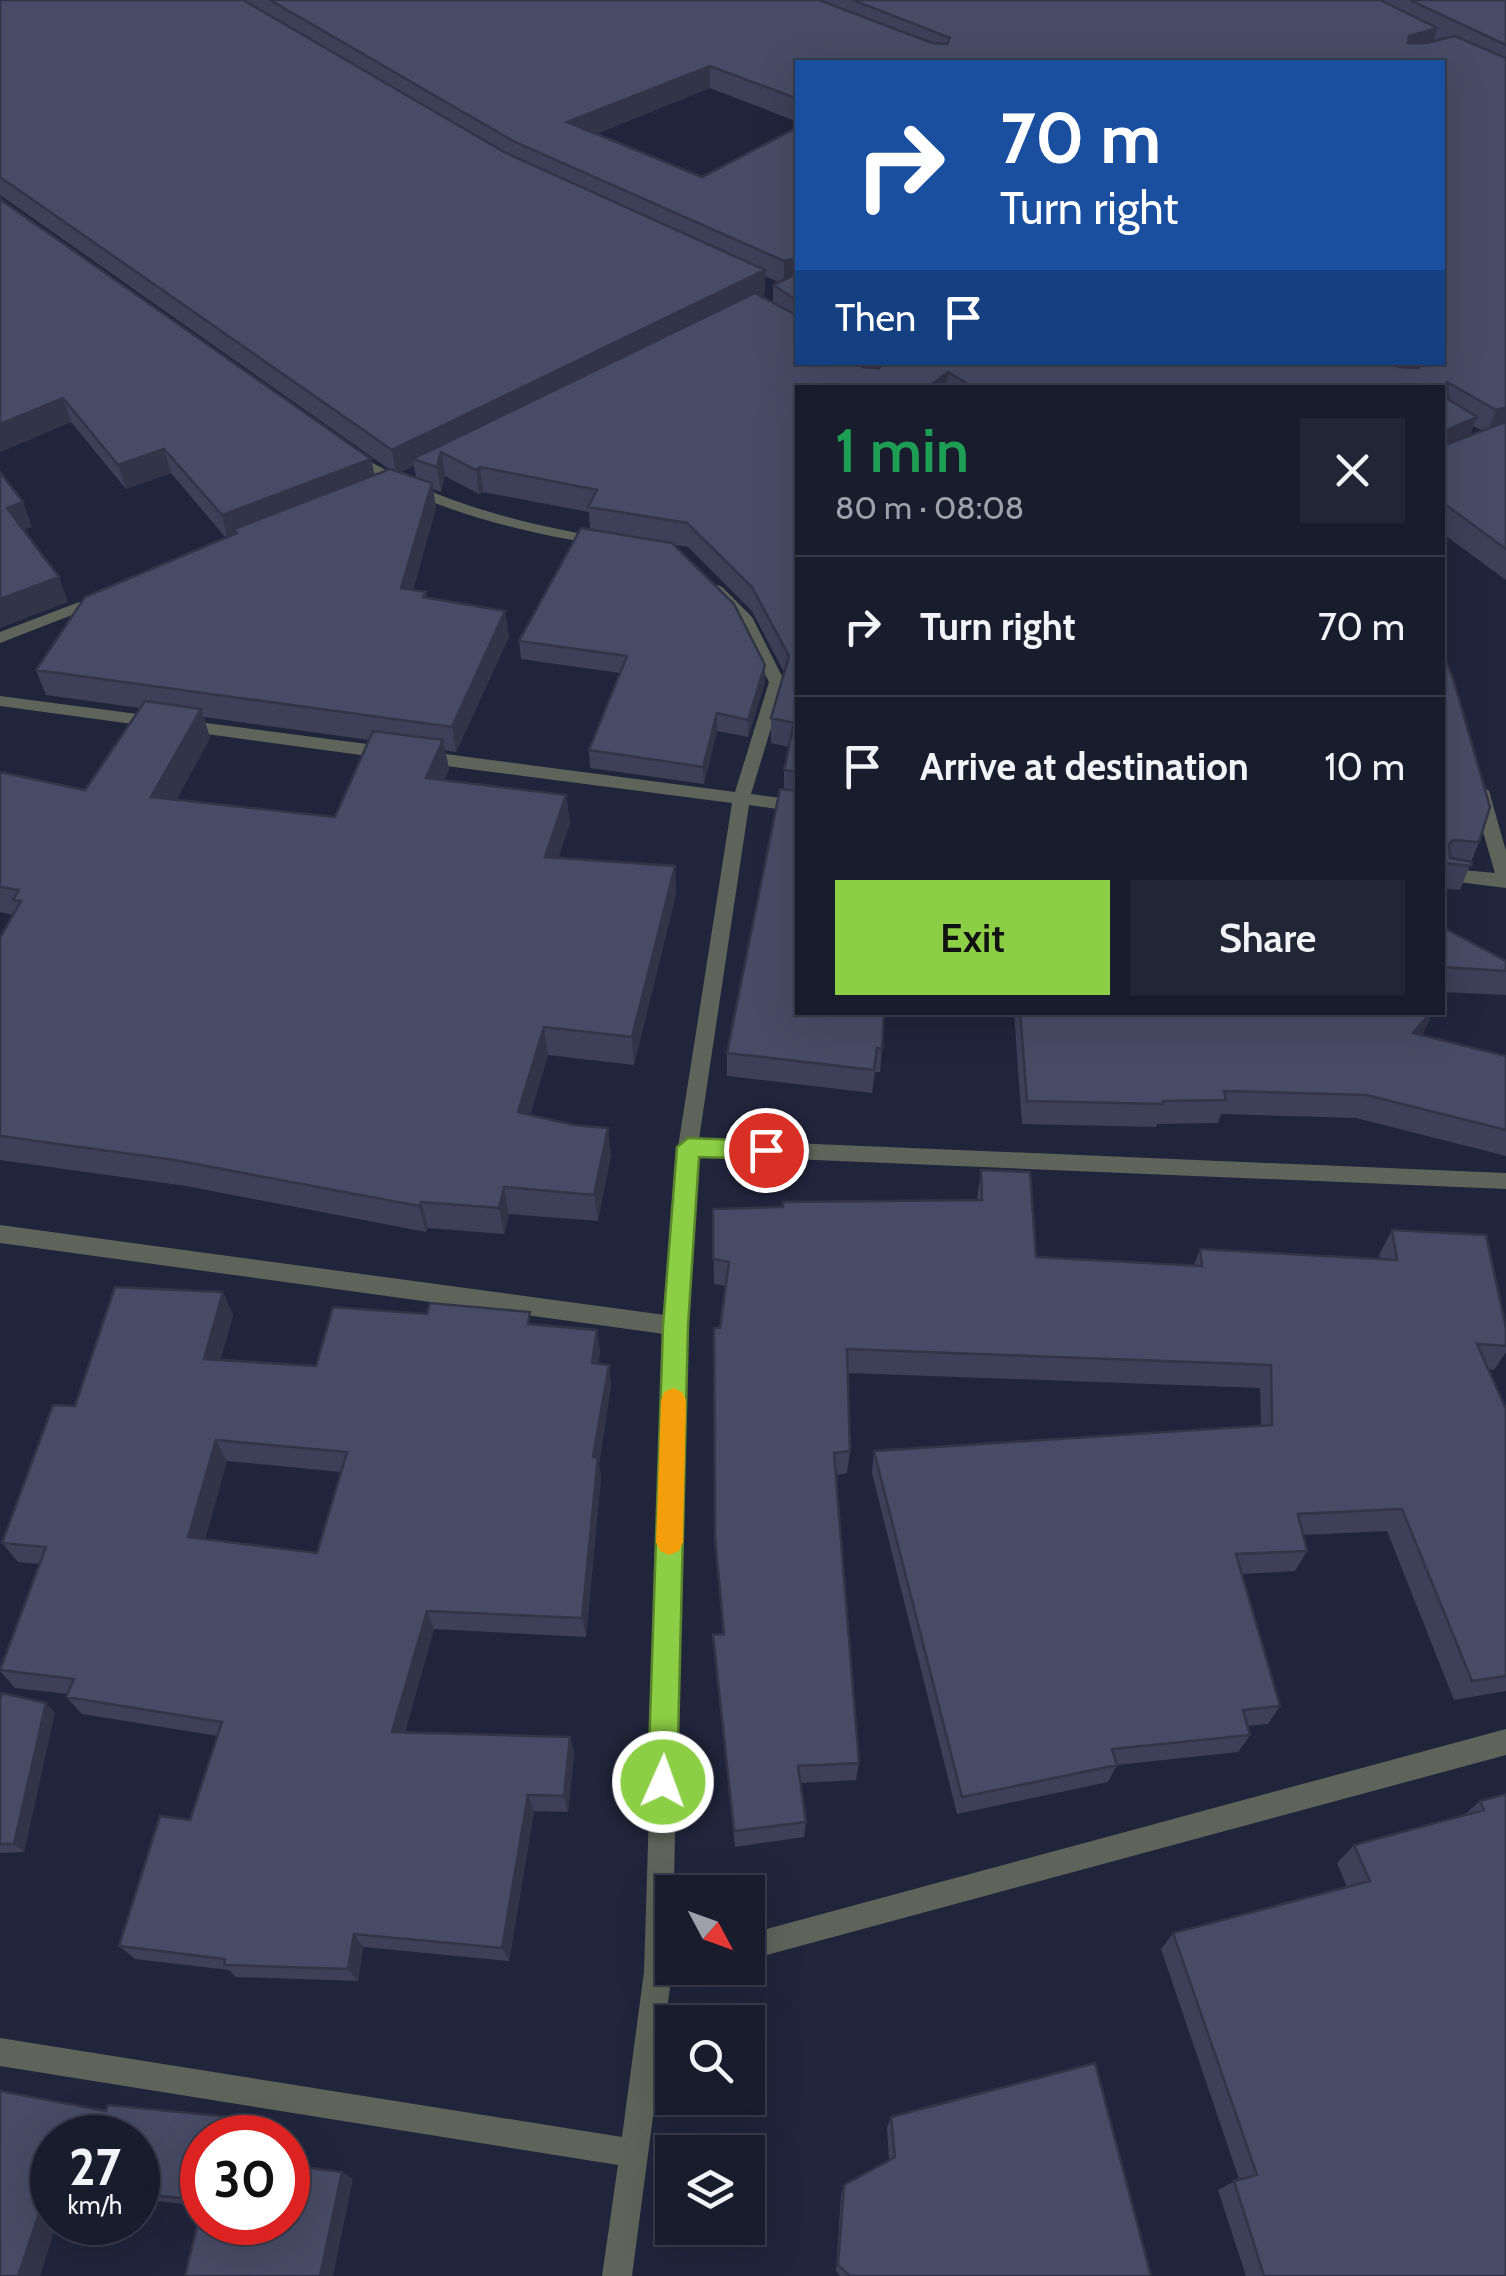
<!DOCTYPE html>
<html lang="en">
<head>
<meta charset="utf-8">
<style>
	:root { --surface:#191c2d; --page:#222535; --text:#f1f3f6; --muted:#9fa1aa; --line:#373a49; --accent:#8cce45 }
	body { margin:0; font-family:Cabin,sans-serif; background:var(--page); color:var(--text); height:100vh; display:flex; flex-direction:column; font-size:38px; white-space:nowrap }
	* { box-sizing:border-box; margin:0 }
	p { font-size:32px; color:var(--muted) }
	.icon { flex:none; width:55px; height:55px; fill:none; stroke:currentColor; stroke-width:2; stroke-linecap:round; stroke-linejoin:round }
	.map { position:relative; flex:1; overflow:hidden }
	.sheet { position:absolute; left:795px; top:385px; width:650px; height:630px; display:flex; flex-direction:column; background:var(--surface); border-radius:0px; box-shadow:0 10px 40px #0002,0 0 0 2px var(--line) }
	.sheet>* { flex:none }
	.hud { position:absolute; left:795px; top:60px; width:650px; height:305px; border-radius:0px; box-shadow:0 10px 40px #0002,0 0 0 2px var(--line); background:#1a4fa0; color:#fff; overflow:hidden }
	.needle { width:65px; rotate:131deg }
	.tools { position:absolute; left:655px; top:1875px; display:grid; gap:20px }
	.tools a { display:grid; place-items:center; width:110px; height:110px; border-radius:0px; background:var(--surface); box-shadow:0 10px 40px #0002,0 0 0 2px var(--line); font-size:50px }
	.speed { position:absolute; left:30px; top:2115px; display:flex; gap:20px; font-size:50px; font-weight:700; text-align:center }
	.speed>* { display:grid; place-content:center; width:130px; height:130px; border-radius:50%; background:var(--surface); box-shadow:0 10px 40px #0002,0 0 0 2px var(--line); line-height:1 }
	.speed small { font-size:25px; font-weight:400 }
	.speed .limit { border:15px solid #d22; background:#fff; color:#111 }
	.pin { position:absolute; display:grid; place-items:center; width:85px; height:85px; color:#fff; margin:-42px; border:5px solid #fff; border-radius:50%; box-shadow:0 2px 10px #0007 }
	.me { position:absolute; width:110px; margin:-55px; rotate:2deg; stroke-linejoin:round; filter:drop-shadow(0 0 8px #0008) }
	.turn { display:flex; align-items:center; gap:35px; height:210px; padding:0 40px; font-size:45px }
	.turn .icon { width:130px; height:130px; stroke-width:2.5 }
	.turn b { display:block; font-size:70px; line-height:85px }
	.then { display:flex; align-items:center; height:95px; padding:0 40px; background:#0003; gap:20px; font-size:38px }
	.round { display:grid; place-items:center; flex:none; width:105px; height:105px; border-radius:0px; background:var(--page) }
	.headline { display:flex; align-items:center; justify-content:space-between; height:170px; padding:0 40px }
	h1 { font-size:60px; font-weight:600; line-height:75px; color:#1e9e55 }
	.cta { display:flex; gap:20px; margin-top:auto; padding:20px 40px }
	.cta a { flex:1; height:115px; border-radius:0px; background:var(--accent); color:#111; font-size:40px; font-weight:600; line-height:115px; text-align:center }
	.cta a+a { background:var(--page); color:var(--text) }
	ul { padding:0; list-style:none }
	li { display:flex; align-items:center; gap:30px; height:140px; padding:0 40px; border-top:2px solid var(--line) }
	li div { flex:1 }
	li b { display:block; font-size:38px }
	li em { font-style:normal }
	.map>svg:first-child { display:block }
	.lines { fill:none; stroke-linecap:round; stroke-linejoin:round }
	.minor { fill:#5e6459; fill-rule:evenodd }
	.wall { fill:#3d4057; fill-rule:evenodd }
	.shaded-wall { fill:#323447 }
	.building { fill:#474b65; stroke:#323447; stroke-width:2.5; fill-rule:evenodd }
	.route { fill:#8cce45; stroke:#5b862d; stroke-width:2.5 }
	.slow { fill:#f59e0b }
</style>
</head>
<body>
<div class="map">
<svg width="1506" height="2276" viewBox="0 0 1506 2276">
	<rect width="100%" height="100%" fill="#21253c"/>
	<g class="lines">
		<path class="minor" d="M 346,453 L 356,453 C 432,500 512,522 600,537 L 607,541 L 600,545 C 509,530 425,508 346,459 Z
			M 717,585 L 722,587 L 752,617 L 785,682 L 751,794 L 798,800 L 798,812 L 749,805 L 699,1139 L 1506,1173 L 1506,1189 L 697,1155 L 686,1326 L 672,1972 L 632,2276 L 602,2276 L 618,2165 L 0,2066 L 0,2038 L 622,2137 L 644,1972 L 664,1334 L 0,1243 L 0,1225 L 665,1315 L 678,1147 L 732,803 L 423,763 L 415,757 L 423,751 L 735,792 L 769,682 L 737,619 L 709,590 Z
			M 103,593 L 111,598 L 108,601 L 0,643 L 0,632 Z
			M 0,696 L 390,747 L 398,753 L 390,759 L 0,706 Z
			M 1480,785 L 1489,791 L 1506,851 L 1506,888 L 1442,880 L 1442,868 L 1495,873 L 1471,791 Z
			M 1506,1729 L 1506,1755 L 748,1960 L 748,1934 Z"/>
	</g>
	<path class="wall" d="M 0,0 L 1506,0 L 1506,580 L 1442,533 L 1442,388 L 798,388 L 798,1012 L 882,1049 L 880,1072 L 875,1072 L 872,1093 L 727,1076 L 727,1053 L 784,789 L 784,770 L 789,747 L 771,743 L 771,718 L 784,672 L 752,611 L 688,547 L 675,545 L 765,665 L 765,682 L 748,737 L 717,731 L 704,784 L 590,768 L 589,750 L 620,673 L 521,659 L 519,641 L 590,530 L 589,512 L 483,492 L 479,494 L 445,476 L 441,492 L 433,489 L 436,508 L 413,590 L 426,592 L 427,598 L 505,611 L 509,637 L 456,752 L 445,750 L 449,769 L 444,780 L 566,795 L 570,823 L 558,858 L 675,866 L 676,894 L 634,1065 L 548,1055 L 530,1115 L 611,1155 L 598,1221 L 509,1214 L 504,1234 L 428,1228 L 426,1232 L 186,1186 L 0,1160 L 0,938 L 13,915 L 0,912 L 0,772 L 85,790 L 140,708 L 46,695 L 36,670 L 226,538 L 171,473 L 126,489 L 71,422 L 0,452 L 0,198 L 371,459 L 375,475 L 389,469 L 0,195 ZM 798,62 L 1442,62 L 1442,362 L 798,362 L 798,127 L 702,177 L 596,134 L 710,88 L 798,122 ZM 765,276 L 778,282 L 773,285 L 773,303 L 760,296 L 765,294 ZM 1473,426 L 1483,431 L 1470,436 ZM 414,466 L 416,477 L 401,472 ZM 204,717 L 369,740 L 335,817 L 176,800 L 210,738 Z
		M 1442,652 L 1479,842 L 1460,890 L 1442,888 Z
		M 1442,927 L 1506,961 L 1506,995 L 1442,992 Z
		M 1014,1012 L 1433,1012 L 1421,1035 L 1506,1056 L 1506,1156 L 1356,1118 L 1221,1114 L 1218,1123 L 1157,1124 L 1156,1127 L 1022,1124 Z
		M 981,1170 L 1036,1257 L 1194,1265 L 1200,1249 L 1380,1259 L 1379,1255 L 1392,1230 L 1506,1328 L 1506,1352 L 1494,1370 L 1488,1369 L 1506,1409 L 1506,1691 L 1454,1700 L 1387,1531 L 1303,1535 L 1307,1551 L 1295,1571 L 1242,1574 L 1280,1706 L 1268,1724 L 1247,1726 L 1250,1735 L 1238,1752 L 1117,1765 L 1108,1782 L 957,1814 L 872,1473 L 874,1451 L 1261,1425 L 1260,1388 L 848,1373 L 850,1451 L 847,1473 L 836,1475 L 859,1763 L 856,1780 L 800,1783 L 806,1822 L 804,1837 L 735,1847 L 713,1635 L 723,1634 L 715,1538 L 726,1286 L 714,1284 L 713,1209 L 977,1200 Z
		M 223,1292 L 233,1315 L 220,1360 L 316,1366 L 533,1324 L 597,1330 L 600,1352 L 598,1363 L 609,1365 L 611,1386 L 599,1464 L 601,1477 L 586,1637 L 434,1629 L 405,1732 L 570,1737 L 574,1754 L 568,1812 L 534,1811 L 509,1961 L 363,1947 L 358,1981 L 236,1977 L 229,1970 L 135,1959 L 119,1946 L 190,1820 L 218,1736 L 82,1714 L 66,1697 L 68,1694 L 15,1688 L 0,1671 L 0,1667 L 39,1564 L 18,1562 L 2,1543 L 75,1406 ZM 227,1461 L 341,1472 L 317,1553 L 205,1539 Z
		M 0,1700 L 55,1712 L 24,1852 L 0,1853 Z
		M 1506,1794 L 1506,2276 L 1246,2276 L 1218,2190 L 1239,2179 L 1161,1949 L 1173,1933 L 1347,1887 L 1337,1863 L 1354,1845 L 1463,1816 L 1480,1801 Z
		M 0,2091 L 106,2111 L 284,2130 L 282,2138 L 202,2138 L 202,2206 L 138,2199 L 138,2138 L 52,2138 L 52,2222 Z
		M 891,2117 L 1151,2276 L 840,2276 L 836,2271 L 841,2194 L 844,2185 L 889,2160 L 887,2128 Z"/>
	<path class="shaded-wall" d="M 1437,28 L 1431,50 L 1403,58 L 1409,36 Z
		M 710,66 L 710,88 L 569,145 L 567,122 Z
		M 798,258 L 798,282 L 784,285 L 784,261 Z
		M 765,270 L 765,294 L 442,453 L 445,476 L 441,492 L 437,467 L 413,459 L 414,466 L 396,475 L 392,450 Z
		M 948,372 L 947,388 L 927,388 Z
		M 63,398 L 71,422 L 0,452 L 0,424 Z
		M 1506,407 L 1506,429 L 1487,434 L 1496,410 Z
		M 1477,417 L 1468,441 L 1442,452 L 1447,430 Z
		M 164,449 L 171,473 L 126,489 L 118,465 Z
		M 371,459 L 376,483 L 234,529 L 236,537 L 228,540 L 222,515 Z
		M 480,467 L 483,492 L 479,494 L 476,470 Z
		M 432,483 L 436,508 L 406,613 L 401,588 Z
		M 23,502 L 32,527 L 16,532 L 7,508 Z
		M 59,577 L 68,602 L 0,628 L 0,599 Z
		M 505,611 L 509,637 L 456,752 L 452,727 Z
		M 765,665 L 765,682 L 748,737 L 748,720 Z
		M 201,709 L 210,738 L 162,826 L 151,797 Z
		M 717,713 L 717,731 L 704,784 L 703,767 Z
		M 443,740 L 449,769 L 432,807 L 426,778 Z
		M 566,795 L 570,823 L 549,886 L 545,857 Z
		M 675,866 L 676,894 L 634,1065 L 632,1037 Z
		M 1431,1012 L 1433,1012 L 1424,1032 L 1402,1057 L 1413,1033 Z
		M 544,1027 L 548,1055 L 523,1139 L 518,1112 Z
		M 608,1128 L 611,1155 L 598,1221 L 594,1195 Z
		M 504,1187 L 509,1214 L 504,1234 L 499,1208 Z
		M 421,1202 L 428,1228 L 426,1232 L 419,1206 Z
		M 223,1292 L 233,1315 L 215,1380 L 204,1359 Z
		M 597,1330 L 600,1352 L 595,1384 L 592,1363 Z
		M 609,1365 L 611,1386 L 599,1464 L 601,1477 L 586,1637 L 582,1618 L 593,1457 Z
		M 216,1440 L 227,1461 L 200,1557 L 188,1537 Z
		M 427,1611 L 434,1629 L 400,1749 L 392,1732 Z
		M 46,1703 L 55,1712 L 24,1852 L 14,1844 Z
		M 570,1737 L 574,1754 L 568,1812 L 564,1796 Z
		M 528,1795 L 534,1811 L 509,1961 L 502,1948 Z
		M 354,1934 L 363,1947 L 358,1981 L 348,1969 Z
		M 271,2121 L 284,2130 L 282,2138 L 267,2138 Z
		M 342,2172 L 353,2179 L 333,2276 L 320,2276 Z
		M 49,2184 L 52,2186 L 52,2222 L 57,2222 L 40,2276 L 18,2276 Z"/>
	<path class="building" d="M 0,0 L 243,0 L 504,152 L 765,270 L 392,450 L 0,177 Z
		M 270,0 L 819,0 L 932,43 L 947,44 L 950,38 L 853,0 L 1380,0 L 1437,28 L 1409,36 L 1408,43 L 1426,43 L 1455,36 L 1506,58 L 1506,407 L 1496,410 L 1447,382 L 1448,399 L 1477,417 L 1447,430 L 1448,444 L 1506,422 L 1506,549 L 1442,502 L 1442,388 L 974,388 L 948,372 L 927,388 L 798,388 L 798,772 L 784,770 L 794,723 L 771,718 L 789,656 L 752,587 L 687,523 L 588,507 L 597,490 L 480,467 L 476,470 L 441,452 L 437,467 L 413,459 L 755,293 L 798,316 L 798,362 L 856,362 L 862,367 L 879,368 L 883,364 L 882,362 L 1394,362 L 1399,367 L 1418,368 L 1421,364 L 1420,362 L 1442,362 L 1442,62 L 798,62 L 798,99 L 710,66 L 567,122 L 702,177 L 798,127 L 798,258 L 784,261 L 515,142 Z
		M 1410,0 L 1506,0 L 1506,45 Z
		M 0,198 L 4,202 L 371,459 L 222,515 L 164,449 L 118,465 L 63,398 L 0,424 Z
		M 798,273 L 798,301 L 773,285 Z
		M 390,469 L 432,483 L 401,588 L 426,592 L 423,597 L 505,611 L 452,727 L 36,670 L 85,597 L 237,533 L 234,529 Z
		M 0,472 L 23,502 L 7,508 L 59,577 L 0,599 Z
		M 581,528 L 672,543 L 734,604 L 765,665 L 748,720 L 717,713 L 703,767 L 589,750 L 627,656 L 519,641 Z
		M 1442,652 L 1453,678 L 1490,807 L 1479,842 L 1453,840 L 1449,844 L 1450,858 L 1472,862 L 1471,866 L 1442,863 Z
		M 145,701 L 201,709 L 151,797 L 335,817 L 373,731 L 443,740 L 426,778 L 566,795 L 545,857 L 675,866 L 632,1037 L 544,1027 L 518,1112 L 574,1125 L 608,1128 L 594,1195 L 504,1187 L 499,1208 L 421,1202 L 419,1206 L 174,1160 L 0,1136 L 0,938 L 21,901 L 13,900 L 19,890 L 0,887 L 0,772 L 85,790 Z
		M 780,789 L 798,791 L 798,1012 L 884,1012 L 882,1049 L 877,1048 L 874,1070 L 727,1053 Z
		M 1442,927 L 1506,961 L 1506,971 L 1442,967 Z
		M 1020,1012 L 1431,1012 L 1413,1033 L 1506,1056 L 1506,1130 L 1366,1095 L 1224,1091 L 1226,1100 L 1163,1101 L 1163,1104 L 1027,1101 Z
		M 981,1170 L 1030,1172 L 1036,1257 L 1202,1266 L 1200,1249 L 1397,1260 L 1392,1230 L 1486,1235 L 1506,1328 L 1506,1346 L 1477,1344 L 1506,1409 L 1506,1676 L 1472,1681 L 1402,1509 L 1298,1514 L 1307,1551 L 1236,1554 L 1280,1706 L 1243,1710 L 1250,1735 L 1112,1749 L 1117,1765 L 962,1797 L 874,1451 L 1272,1425 L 1271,1365 L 847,1349 L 850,1451 L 834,1453 L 859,1763 L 798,1766 L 806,1822 L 734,1831 L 713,1635 L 724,1634 L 715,1538 L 714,1328 L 720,1328 L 729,1262 L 713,1259 L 713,1209 L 783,1207 L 783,1202 L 982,1200 Z
		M 115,1287 L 223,1292 L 204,1359 L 316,1366 L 333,1307 L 427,1314 L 430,1303 L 530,1312 L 528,1324 L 597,1330 L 592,1363 L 609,1365 L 593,1457 L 598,1457 L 582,1618 L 427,1611 L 392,1732 L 570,1737 L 564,1796 L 528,1795 L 502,1948 L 354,1934 L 348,1969 L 224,1965 L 225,1959 L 119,1946 L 160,1816 L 190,1820 L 222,1722 L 66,1697 L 74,1679 L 0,1670 L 46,1547 L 2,1543 L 53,1405 L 75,1406 ZM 216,1440 L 347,1452 L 317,1553 L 188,1537 Z
		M 2,1693 L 46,1703 L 14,1844 L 0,1844 L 0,1700 Z
		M 1506,1794 L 1506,2276 L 1264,2276 L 1234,2181 L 1257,2175 L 1173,1933 L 1370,1881 L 1354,1845 L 1484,1810 L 1480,1801 Z
		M 1095,2063 L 1151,2276 L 850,2276 L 838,2265 L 844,2185 L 895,2157 L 891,2117 Z
		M 0,2091 L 106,2111 L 108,2105 L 271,2121 L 267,2138 L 202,2138 L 202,2200 L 138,2194 L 138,2138 L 52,2138 L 52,2185 L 49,2184 L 18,2276 L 0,2276 Z
		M 288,2165 L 342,2172 L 320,2276 L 185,2276 L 202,2206 L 202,2222 L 288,2222 Z"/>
	<path class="route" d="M 688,1138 L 766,1141 L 778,1150 L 766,1159 L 699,1157 L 688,1326 L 677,1782 L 673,1792 L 663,1796 L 652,1792 L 648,1782 L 663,1326 L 677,1147 Z"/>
	<path class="slow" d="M 673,1388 L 682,1392 L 686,1400 L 683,1542 L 679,1551 L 669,1555 L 660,1551 L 656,1542 L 661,1400 L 664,1392 Z"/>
</svg>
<div class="tools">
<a><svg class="needle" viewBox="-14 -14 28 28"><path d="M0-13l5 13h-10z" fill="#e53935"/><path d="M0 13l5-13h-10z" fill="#9fa1aa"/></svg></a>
<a><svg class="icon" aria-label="search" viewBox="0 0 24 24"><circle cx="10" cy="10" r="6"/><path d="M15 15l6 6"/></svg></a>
<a><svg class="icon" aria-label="layers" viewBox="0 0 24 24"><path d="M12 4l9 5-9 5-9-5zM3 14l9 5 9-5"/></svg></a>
</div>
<div class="speed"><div>27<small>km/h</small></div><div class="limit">30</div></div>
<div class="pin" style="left:766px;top:1150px;background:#d93025"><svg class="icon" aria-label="arrive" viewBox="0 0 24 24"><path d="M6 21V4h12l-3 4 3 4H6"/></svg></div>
<svg class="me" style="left:663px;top:1782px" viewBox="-20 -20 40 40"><circle r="17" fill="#8cce45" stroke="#fff" stroke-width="3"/><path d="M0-11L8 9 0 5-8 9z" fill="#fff"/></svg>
<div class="hud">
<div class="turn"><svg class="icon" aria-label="right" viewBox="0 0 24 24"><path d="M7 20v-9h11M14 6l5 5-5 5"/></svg><div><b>70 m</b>Turn right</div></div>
<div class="then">Then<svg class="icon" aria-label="arrive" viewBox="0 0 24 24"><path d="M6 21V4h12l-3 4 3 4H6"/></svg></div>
</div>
<section class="sheet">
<div class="headline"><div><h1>1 min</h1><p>80 m · 08:08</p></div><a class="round"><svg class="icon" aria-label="close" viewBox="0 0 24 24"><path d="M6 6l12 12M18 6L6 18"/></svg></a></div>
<ul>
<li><svg class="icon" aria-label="right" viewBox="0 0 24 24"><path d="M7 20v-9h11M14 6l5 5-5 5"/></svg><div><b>Turn right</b></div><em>70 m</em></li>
<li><svg class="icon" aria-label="arrive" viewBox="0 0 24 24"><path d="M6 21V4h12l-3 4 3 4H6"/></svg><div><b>Arrive at destination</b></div><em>10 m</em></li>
</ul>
<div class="cta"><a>Exit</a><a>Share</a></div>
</section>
</div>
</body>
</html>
